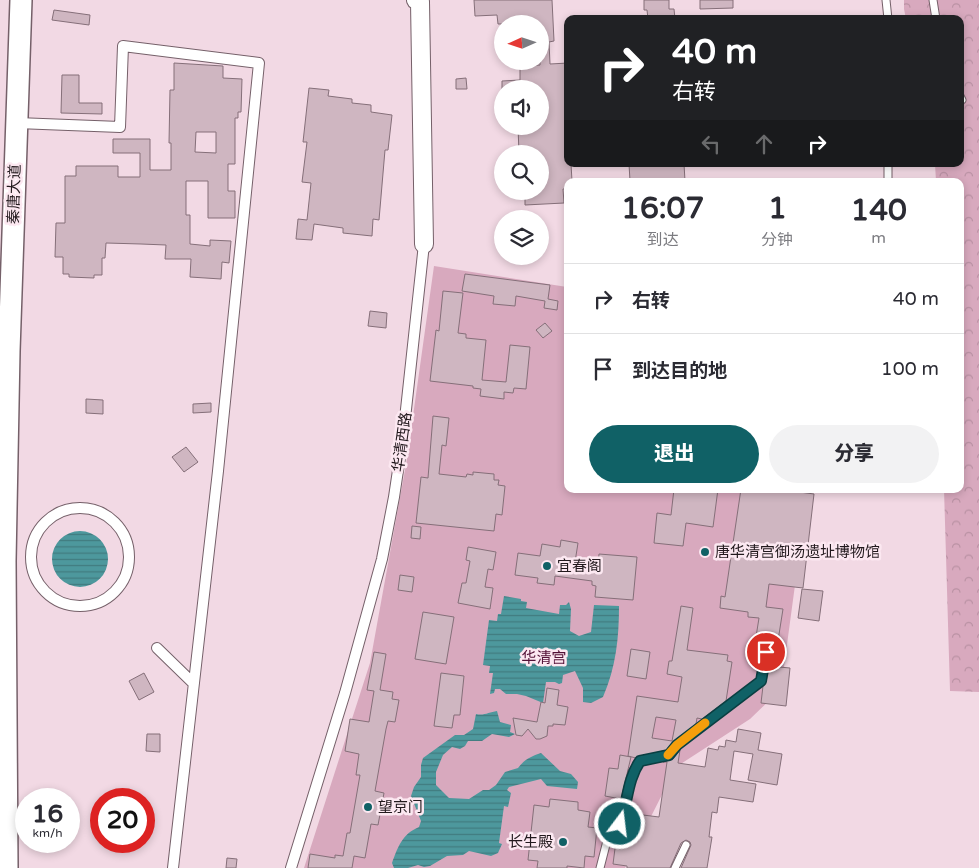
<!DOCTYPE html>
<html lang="zh">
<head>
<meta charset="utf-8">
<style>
	:root { --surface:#fff; --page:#f2f2f3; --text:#2b2b33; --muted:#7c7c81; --line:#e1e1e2; --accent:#106166 }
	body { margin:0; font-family:"Varela Round","Noto Sans SC",sans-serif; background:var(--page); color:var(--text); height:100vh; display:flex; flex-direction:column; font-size:19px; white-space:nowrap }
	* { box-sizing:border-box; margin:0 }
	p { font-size:16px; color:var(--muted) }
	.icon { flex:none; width:28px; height:28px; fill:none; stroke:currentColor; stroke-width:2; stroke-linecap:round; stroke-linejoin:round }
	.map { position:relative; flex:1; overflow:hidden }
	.side { position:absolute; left:564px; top:178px; width:400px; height:315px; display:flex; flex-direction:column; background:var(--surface); border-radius:10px; box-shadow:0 2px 8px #0003 }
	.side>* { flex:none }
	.banner { position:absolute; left:564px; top:15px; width:400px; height:152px; border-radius:10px; box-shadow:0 2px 8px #0003; background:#202124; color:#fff; overflow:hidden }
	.needle { width:32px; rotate:267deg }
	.fabs { position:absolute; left:494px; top:15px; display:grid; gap:10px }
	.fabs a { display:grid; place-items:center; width:55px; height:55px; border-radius:50%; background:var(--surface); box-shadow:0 2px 8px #0003; font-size:25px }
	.speed { position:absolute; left:15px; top:788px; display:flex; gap:10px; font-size:25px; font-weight:700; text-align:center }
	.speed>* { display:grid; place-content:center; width:65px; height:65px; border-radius:50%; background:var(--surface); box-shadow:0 2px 8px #0003; line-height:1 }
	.speed small { font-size:12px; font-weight:400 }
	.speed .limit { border:8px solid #d22; background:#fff; color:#111 }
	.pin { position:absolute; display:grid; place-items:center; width:42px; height:42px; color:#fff; margin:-21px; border:2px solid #fff; border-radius:50%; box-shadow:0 1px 5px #0007 }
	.me { position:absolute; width:55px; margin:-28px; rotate:15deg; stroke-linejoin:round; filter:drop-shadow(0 0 4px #0008) }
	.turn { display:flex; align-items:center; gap:18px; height:105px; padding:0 25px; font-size:22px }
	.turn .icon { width:65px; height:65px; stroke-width:2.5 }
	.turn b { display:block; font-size:35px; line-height:42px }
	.lanes { display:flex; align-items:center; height:48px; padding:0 25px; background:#0003; justify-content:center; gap:25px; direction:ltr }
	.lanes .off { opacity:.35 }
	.eta { display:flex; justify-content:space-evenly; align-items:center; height:85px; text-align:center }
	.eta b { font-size:30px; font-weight:800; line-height:35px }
	.cta { display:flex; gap:10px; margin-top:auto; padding:10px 25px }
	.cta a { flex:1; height:58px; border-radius:30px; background:var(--accent); color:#fff; font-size:20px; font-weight:800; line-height:58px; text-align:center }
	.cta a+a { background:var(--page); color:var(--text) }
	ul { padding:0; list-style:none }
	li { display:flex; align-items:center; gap:15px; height:70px; padding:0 25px; border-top:1px solid var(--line) }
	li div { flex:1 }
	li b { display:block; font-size:19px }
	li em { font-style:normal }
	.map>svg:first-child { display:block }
	.forest { fill:url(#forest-crowns) }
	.green { fill:#d8a9be }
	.water { fill:url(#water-rules) }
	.building { fill:#cfb6c1; stroke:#856f79; fill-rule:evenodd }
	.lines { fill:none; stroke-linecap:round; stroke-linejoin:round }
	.service-casing { stroke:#756069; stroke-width:9 }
	.pedestrian-casing { stroke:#756069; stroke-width:12 }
	.tertiary-casing { stroke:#756069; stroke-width:20 }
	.primary-casing { stroke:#756069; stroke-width:24 }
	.service { stroke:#fff; stroke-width:7 }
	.pedestrian { stroke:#fff; stroke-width:10 }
	.tertiary { stroke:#fff; stroke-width:18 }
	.primary { stroke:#fff; stroke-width:21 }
	.route-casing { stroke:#0a3f42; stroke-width:12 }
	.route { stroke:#106166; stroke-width:9 }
	.slow { stroke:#f59e0b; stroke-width:9 }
	.poi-dot { fill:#106166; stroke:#fce8f1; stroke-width:2 }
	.labels { text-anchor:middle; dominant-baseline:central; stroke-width:5; stroke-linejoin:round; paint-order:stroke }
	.street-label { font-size:15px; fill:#22191d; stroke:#fce8f1 }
	.poi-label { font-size:15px; fill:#22191d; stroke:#fce8f1; text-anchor:start }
	.park-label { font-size:15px; fill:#521036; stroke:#fce8f1 }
</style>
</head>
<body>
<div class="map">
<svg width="979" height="868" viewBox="0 0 979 868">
	<defs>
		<pattern id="forest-crowns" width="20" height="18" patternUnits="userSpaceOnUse" patternTransform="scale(1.25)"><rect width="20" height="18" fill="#d8a9be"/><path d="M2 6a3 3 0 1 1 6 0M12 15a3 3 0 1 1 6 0" fill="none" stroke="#b991a3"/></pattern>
		<pattern id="water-rules" width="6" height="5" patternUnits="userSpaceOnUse" patternTransform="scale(1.25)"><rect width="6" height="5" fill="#4d989d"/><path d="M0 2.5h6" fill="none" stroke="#407b7f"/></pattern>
	</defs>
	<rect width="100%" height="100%" fill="#f2d9e4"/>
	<path class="forest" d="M 904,0 L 979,0 L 979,692 L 950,691 L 944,489 L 960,489 L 960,181 L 936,181 L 935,164 L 960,164 L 960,19 L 906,19 L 904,9 Z"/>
	<path class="green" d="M 434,266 L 567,287 L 568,489 L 806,489 L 807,496 L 781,689 L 750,719 L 676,767 L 625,868 L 304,868 L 370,663 L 407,459 Z"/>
	<path class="water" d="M52 559a28 28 0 1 1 56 0a28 28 0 1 1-56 0Z
		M 504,596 L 521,599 L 521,601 L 527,602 L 526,608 L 559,614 L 560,605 L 566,605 L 569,602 L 571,609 L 570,631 L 579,636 L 591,632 L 594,605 L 619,606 C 619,638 616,667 603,697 L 591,703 L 583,702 L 583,688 L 575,671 L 563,675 L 562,683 L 559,684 L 555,682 L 546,682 L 543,703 L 526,696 L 517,694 L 506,694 L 500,689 L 495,689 L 494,693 L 490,694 L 493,673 L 489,673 L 490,666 L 483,665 L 489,620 L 497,621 L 498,614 L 501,614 Z
		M 497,711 L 500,722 L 511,725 L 510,732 L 515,734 L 509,737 L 492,734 L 482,741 L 468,741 L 465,746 L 460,749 L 452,747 L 443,755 L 436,772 L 436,785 L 449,798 L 469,799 L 483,790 L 489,790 L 496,785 L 505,772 L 518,768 C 524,760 531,756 541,753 L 560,771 L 571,774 L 578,782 L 577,789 L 547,786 L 541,779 L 509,787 L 507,790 L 511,793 L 508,807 L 504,806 L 499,843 L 502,844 L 498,853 L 491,856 L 469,851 L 463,855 L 447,856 L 430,866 L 424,867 L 418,865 L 408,868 L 394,868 L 392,863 C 398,847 402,834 419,827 L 421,821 L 411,796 L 414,787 L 421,777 L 421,765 L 423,758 L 455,735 L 464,735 L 473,729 L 476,714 C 484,716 489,712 497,711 Z"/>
	<path class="building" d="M 474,0 L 552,0 L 554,41 L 549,42 L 550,64 L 568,63 L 568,164 L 571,164 L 572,181 L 568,181 L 568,189 L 563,189 L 564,203 L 525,205 L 525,191 L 540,191 L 540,154 L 519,154 L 518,126 L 540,126 L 540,89 L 502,89 L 502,81 L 520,80 L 520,66 L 540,65 L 540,24 L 498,24 L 497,15 L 475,16 Z
		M 644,0 L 669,0 L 669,9 L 674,9 L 675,19 L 648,19 L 647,10 L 644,10 Z
		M 700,0 L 733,0 L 733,8 L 700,9 Z
		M 54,10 L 90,15 L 89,25 L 52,20 Z
		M 174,63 L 223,66 L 223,78 L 242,79 L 241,112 L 238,112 L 238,118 L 235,118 L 235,164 L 228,164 L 228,191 L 235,191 L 235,218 L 208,218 L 208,181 L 186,181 L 186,215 L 190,215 L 190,244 L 210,246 L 210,240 L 231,241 L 229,263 L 222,262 L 221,279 L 190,277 L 191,259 L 165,259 L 166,245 L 141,244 L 106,243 L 105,258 L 102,258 L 102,275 L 94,275 L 94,278 L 69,277 L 69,274 L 63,274 L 63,257 L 55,257 L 56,223 L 65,223 L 65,176 L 76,176 L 76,166 L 118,166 L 118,177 L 140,177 L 140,153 L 113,153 L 113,139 L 150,139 L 150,170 L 171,170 L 171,143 L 169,143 L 170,90 L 174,90 ZM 196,132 L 216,132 L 216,153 L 195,152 Z
		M 62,75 L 79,75 L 79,103 L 102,103 L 102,114 L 61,113 Z
		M 466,78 L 467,89 L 456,89 L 456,79 Z
		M 309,88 L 329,90 L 328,96 L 352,99 L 352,103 L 371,105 L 371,112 L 392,115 L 388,150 L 385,150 L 379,220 L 373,219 L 372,236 L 343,233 L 343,228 L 314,224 L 312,240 L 296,239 L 298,219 L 307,220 L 311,183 L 302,182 L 307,142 L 303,142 Z
		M 629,164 L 684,164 L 685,181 L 630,181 Z
		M 465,274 L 550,285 L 548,299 L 558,301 L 557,310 L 544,308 L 545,301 L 516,296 L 515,306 L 493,304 L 494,296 L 462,291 Z
		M 443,291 L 463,293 L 458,333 L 466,334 L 466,338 L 486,340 L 482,380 L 506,382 L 510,345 L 530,347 L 526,389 L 514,388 L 513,393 L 504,392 L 504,399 L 480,396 L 481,389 L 473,388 L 473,386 L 430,381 L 436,330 L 439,331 Z
		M 370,311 L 387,313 L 386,328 L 368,326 Z
		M 545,323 L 552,331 L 543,338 L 536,330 Z
		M 86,399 L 103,400 L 103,414 L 86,413 Z
		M 211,403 L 211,412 L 193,413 L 193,404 Z
		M 433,416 L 449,418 L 446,446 L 442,445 L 439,474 L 466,477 L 467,474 L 473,475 L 473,472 L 494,474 L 494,480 L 499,480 L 498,485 L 505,486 L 502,515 L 496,514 L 494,531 L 416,523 L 421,477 L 428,478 Z
		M 186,447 L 198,462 L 184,472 L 172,457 Z
		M 674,489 L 718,489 L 713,527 L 686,523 L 683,546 L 654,543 L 657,513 L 671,515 Z
		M 741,489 L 785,489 L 785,490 L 814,494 L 803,588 L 769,584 L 766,607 L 783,609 L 777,647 L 755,643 L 759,618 L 748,617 L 748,612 L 720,608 L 721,596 L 725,597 Z
		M 412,526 L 421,527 L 420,539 L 411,538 Z
		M 561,540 L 578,543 L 575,562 L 579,563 L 578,564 L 598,566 L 599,554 L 637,557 L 633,600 L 595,597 L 596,586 L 592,585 L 592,581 L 555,576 L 554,585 L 537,583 L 538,578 L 515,575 L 518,553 L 540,556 L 542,544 L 560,547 Z
		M 468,547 L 496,552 L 493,570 L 488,569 L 485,587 L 493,588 L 490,609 L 458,603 L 462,583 L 466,583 L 470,561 L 466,560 Z
		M 400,575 L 414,577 L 412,592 L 398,590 Z
		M 802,589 L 823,591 L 819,621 L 798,618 Z
		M 681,606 L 693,608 L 687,650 L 728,655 L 727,661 L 732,662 L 726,701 L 702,719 L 697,718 L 696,724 L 674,741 L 666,750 L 636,758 L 628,756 L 637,696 L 678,702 L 682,677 L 667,674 L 669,661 L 672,661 ZM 656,717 L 676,720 L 672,741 L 652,738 Z
		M 423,612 L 454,617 L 446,664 L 415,659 Z
		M 631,649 L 650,652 L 646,679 L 627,676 Z
		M 374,652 L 386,654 L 380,690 L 393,692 L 392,699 L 399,700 L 395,722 L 388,721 L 386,729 L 375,791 L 384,793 L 378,825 L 371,824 L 365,858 L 354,856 L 352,868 L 308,868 L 310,854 L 335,858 L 335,855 L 343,856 L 347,833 L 350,833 L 360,775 L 356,775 L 359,754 L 345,751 L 350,719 L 369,722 L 374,691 L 367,690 Z
		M 769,666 L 790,668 L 786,706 L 761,703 L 763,686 L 766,682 Z
		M 144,673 L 154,692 L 139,700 L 129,681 Z
		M 441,673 L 464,676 L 460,715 L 454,715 L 452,728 L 434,726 Z
		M 547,688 L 559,690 L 557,705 L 568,707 L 565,725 L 553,724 L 553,726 L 548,726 L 547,736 L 540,739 L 536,739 L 528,729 L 522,736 L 516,735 L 513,718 L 537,722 L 541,702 L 545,703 Z
		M 738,729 L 761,733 L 758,750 L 782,754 L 777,785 L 748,780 L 753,754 L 734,751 L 730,780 L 756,784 L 753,802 L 719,797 L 717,813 L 712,812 L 709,837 L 712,837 L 707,868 L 681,868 L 691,845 L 690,842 L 686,840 L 681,843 L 670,868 L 627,868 L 627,866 L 613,864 L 617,833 L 624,827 L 633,828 L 635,814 L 659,817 L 667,762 L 663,762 L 673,759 L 680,750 L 678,763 L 705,767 L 708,748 L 718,750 L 719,746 L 725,747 L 726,740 L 736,742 Z
		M 147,734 L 160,734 L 160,752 L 146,751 Z
		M 620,755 L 631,757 L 621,799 L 605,796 L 609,768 L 618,769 Z
		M 550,799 L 578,802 L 578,810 L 590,812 L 588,827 L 597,828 L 594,857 L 585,856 L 584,868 L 567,866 L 567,868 L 537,868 L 538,861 L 528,860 L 534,805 L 549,807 Z
		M 227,858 L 237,859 L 236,868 L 226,868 Z"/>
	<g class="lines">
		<g class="service-casing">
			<path id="service" d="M 886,0 L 888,19
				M 933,0 L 936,19
				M 960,96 L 962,100
				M 888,164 L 888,181
				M 600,868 L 609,833 L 620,824 L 624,813 L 632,772 L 640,761 L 669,755 L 677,745 L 761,681 L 766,652
				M 675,868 L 686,845"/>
		</g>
		<g class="pedestrian-casing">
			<path id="pedestrian" d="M 17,123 L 120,127 L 123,46 L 259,63 L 218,471 L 173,868
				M31 557a49 49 0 1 1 98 0a49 49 0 1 1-98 0Z
				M 157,648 L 193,683
				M 291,868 L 345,693 L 382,559 L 394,497 L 403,437 L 424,244"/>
		</g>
		<g class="tertiary-casing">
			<path id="tertiary" d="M 416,0 L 420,2 L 424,244"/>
		</g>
		<g class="primary-casing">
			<path id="primary" d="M 7,868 L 5,561 L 9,351 L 21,0"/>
		</g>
		<use href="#service" class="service"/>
		<use href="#pedestrian" class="pedestrian"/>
		<use href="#tertiary" class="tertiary"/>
		<use href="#primary" class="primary"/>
	</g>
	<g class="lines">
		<g class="route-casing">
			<path id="route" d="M 620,824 C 628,802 627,780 640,761 L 669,755 L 677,745 L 761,681 L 766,652"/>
		</g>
		<use href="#route" class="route"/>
		<path class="slow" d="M 668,755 L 677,745 L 705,723"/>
	</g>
	<g class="poi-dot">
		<circle cx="705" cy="552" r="5"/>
		<circle cx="547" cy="566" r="5"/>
		<circle cx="368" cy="807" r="5"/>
		<circle cx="563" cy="842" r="5"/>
	</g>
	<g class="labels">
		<g class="street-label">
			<text transform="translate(14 194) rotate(-88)">秦唐大道</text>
			<text transform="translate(402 442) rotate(-82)">华清西路</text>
		</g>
		<g class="poi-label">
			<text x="715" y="552">唐华清宫御汤遗址博物馆</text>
			<text x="557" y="566">宜春阁</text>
			<text x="378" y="807">望京门</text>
			<text x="553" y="842" text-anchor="end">长生殿</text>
		</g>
		<g class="park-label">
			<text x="544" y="658">华清宫</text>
		</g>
	</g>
</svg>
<div class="fabs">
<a><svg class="needle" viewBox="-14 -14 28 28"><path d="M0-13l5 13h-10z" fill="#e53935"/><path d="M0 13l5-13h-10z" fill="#7c7c81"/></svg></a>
<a><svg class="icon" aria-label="sound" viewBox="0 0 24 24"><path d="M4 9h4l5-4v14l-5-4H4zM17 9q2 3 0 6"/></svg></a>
<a><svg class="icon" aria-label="search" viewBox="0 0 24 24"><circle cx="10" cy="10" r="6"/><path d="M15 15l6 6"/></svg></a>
<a><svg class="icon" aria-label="layers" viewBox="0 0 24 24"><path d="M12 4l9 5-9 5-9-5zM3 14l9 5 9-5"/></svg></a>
</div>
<div class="speed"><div>16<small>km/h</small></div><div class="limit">20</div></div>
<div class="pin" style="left:766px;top:652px;background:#d93025"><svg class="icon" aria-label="arrive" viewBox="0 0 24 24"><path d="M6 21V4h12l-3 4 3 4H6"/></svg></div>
<svg class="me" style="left:620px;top:824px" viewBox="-20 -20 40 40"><circle r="17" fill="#106166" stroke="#fff" stroke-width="3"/><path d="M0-11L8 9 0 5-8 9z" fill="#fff"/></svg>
<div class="banner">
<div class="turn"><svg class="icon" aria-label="right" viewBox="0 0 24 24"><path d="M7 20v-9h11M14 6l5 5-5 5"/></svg><div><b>40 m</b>右转</div></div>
<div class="lanes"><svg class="icon off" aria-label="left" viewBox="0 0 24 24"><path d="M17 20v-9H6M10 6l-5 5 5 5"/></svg><svg class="icon off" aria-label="ahead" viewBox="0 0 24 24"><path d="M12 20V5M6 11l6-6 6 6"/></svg><svg class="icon" aria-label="right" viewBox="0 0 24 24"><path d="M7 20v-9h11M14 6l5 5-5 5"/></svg></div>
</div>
<section class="side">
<div class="eta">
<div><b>16:07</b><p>到达</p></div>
<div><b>1</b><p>分钟</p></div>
<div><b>140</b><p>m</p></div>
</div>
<ul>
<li><svg class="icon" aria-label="right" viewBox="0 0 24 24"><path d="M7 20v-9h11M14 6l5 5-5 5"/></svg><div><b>右转</b></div><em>40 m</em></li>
<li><svg class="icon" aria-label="arrive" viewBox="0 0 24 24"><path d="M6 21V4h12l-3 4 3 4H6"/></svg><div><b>到达目的地</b></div><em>100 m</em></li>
</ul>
<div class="cta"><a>退出</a><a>分享</a></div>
</section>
</div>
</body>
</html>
